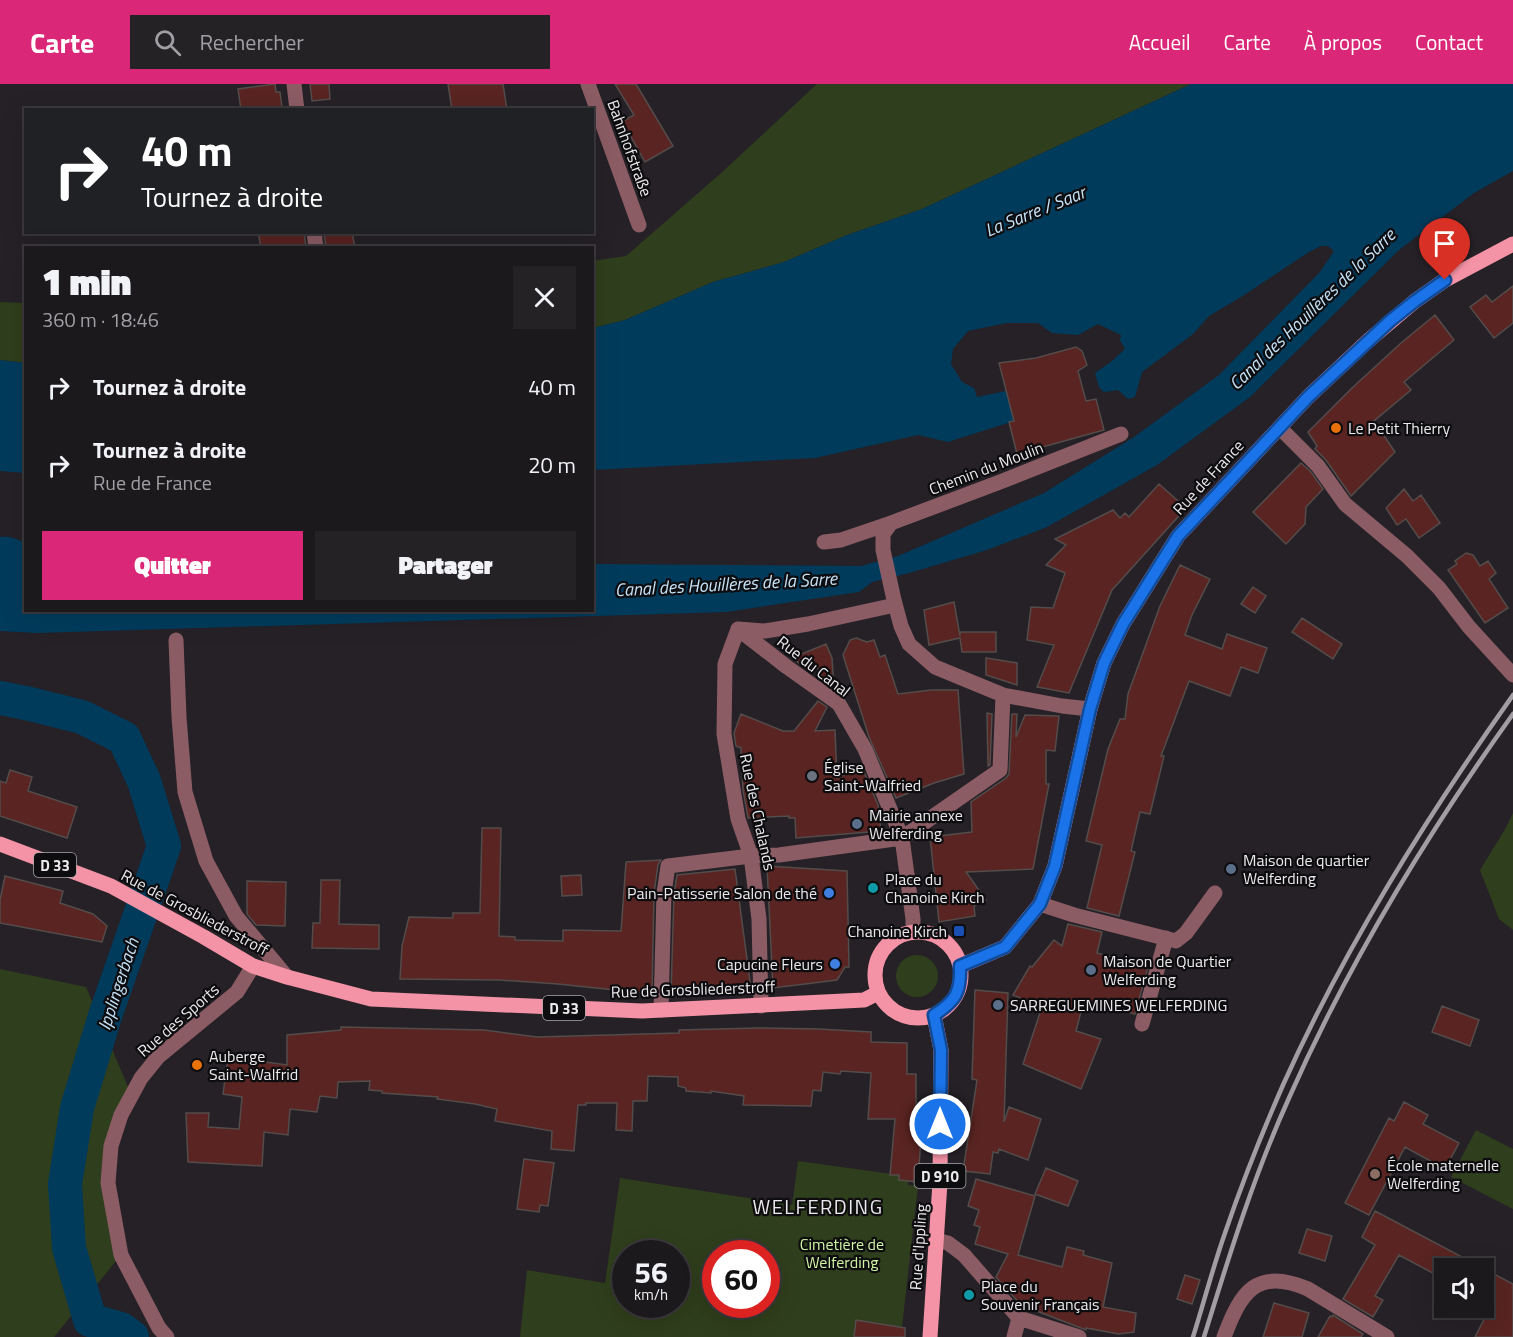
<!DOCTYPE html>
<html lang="fr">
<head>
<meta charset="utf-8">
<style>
	:root { --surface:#1c191d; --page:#252226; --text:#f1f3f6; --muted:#a0a0a4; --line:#3a383b; --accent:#db2777 }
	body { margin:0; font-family:"Titillium Web",sans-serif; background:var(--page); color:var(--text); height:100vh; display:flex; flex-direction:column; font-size:22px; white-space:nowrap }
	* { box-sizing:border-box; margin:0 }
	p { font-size:20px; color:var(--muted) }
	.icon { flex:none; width:33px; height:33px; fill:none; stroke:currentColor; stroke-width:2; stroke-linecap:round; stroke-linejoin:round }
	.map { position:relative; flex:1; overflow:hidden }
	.panel { position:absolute; left:24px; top:162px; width:570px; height:366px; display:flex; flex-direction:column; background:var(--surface); border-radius:0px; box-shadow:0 6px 24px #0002,0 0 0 2px var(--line) }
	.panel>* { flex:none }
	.hud { position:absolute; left:24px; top:24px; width:570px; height:126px; border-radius:0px; box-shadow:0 6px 24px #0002,0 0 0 2px var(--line); background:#202124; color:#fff; overflow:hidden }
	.controls { position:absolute; left:1434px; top:1174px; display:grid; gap:12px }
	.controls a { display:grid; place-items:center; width:60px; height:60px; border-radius:0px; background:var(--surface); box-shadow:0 6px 24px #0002,0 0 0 2px var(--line); font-size:30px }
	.speed { position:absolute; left:612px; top:1156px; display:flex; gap:12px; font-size:30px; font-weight:700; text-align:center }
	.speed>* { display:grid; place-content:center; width:78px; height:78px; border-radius:50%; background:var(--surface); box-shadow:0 6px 24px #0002,0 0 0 2px var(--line); line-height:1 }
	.speed small { font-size:15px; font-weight:400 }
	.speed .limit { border:9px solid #d22; background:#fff; color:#111 }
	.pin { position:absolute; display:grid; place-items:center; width:51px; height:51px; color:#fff; margin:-62px -26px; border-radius:50% 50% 50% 0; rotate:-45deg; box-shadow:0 0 6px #0007 }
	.pin .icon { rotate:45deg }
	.me { position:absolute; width:66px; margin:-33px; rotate:0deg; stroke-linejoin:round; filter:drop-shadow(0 0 4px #0008) }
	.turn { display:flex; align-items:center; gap:21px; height:126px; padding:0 18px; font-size:27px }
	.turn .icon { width:78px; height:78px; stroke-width:2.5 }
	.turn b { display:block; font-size:42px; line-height:51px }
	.round { display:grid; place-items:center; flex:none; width:63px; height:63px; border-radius:0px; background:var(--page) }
	.summary { display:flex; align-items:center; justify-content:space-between; height:102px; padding:0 18px }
	h1 { font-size:36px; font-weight:800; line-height:45px }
	.action { display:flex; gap:12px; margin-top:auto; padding:12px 18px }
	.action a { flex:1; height:69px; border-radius:0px; background:var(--accent); color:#fff; font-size:24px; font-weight:800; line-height:69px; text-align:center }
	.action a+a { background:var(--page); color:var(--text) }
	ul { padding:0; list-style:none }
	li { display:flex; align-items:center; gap:18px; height:78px; padding:0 18px }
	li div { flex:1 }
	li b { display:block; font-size:22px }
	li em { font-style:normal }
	header { display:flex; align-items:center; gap:36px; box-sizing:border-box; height:84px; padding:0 30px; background:var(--accent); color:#fff }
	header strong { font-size:28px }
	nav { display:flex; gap:33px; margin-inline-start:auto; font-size:21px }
	.search { width:420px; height:54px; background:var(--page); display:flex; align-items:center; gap:15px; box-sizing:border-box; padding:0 21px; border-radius:0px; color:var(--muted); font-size:22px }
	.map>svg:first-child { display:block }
	.green { fill:#2f3e1c; fill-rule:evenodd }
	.water { fill:#003b5c }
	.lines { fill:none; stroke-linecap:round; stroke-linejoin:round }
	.river { stroke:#003b5c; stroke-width:34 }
	.building { fill:#592421; stroke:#544c4b; stroke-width:1.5 }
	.minor { stroke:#8b5c64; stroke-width:15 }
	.major { stroke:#f593a6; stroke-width:15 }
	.rail { stroke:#a19da2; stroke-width:4.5 }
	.route-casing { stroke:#114b97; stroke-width:15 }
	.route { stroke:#1a73e8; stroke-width:10 }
	.food-dot { fill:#e8710a; stroke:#0d0c0e; stroke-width:2 }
	.worship-dot { fill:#6b7280; stroke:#0d0c0e; stroke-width:2 }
	.service-dot { fill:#5c6f8a; stroke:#0d0c0e; stroke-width:2 }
	.culture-dot { fill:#0f9aa8; stroke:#0d0c0e; stroke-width:2 }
	.shop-dot { fill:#3f7fe0; stroke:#0d0c0e; stroke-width:2 }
	.transit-dot { fill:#1a4fb4; stroke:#0d0c0e; stroke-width:2 }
	.education-dot { fill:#8d6e63; stroke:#0d0c0e; stroke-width:2 }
	.labels { text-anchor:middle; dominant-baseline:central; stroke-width:4.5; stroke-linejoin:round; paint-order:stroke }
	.shield { fill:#0d0c0e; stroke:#a9a7aa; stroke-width:1.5 }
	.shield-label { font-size:15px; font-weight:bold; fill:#ece9ed }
	.street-label { font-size:16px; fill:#ece9ed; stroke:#0d0c0e }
	.poi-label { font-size:16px; fill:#ece9ed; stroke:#0d0c0e; text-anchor:start }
	.park-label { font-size:16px; fill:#cff3a3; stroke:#0d0c0e }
	.water-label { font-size:18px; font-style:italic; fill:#c4e2f8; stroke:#0d0c0e }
	.quarter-label { font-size:20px; letter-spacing:1.5px; fill:#ece9ed; stroke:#0d0c0e }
</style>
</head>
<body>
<header>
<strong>Carte</strong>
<div class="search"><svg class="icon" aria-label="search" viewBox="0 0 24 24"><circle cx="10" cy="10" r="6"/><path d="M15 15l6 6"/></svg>Rechercher</div>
<nav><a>Accueil</a><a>Carte</a><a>À propos</a><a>Contact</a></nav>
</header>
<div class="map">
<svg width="1513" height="1253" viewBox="0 0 1513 1253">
	<rect width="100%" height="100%" fill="#252127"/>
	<path class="green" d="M 817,0 L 1191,0 L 922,125 L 847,151 L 784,178 L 713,198 L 625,236 L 593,244 L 592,177 L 626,172 L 720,90 Z
		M 0,218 L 25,219 L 25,279 L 0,276 Z
		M 1513,729 L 1513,846 L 1499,835 L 1480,786 L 1504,747 Z
		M896 892a21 21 0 1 1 42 0a21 21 0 1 1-42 0Z
		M 0,885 L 86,903 L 131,1010 L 111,1062 L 121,1171 L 54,1253 L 0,1253 Z
		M 1476,1046 L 1513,1065 L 1513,1125 L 1451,1093 Z
		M 798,1077 L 899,1091 L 899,1096 L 908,1097 L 908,1101 L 918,1102 L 902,1243 L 857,1236 L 854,1253 L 520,1253 L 527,1186 L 605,1199 L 620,1094 L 792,1121 ZM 626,1170 L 676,1170 L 676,1221 L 626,1221 ZM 716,1170 L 766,1170 L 766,1221 L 716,1221 Z"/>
	<path class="water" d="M 1191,0 L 1513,0 L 1513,87 L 1474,109 L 1399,166 L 1250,313 L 1157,381 L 1047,443 L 987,466 L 909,489 L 872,498 L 859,508 L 726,528 L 37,549 L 0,547 L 0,453 C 10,452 17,455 25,459 L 26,526 L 592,526 L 593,480 L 861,482 L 898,472 L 1044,409 L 1134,353 L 1219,291 L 1320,188 L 1334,167 L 1328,162 L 1321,162 L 1309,168 L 1241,213 L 1209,232 L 1193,250 L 1142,288 L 1135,313 L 1128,315 L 1118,306 L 1104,308 L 1099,303 L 1095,289 L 1112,277 L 1125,265 L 1120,256 L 1121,251 L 1098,240 L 1078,251 L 1052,249 L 1038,239 L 1006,239 L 968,247 L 953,265 L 951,280 L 962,298 L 974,304 L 977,313 L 1006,307 L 1014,337 L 948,358 L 918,351 L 815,374 L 593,386 L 593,244 L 625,236 L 713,198 L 784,178 L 847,151 L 922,125 Z
		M 0,276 L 25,279 L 25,389 L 0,387 Z"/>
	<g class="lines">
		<path class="river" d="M 0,614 L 30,620 L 82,633 L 124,654 L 144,697 L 164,762 L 105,932 L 77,1024 L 65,1100 L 69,1164 L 90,1236 L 121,1245 L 132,1253"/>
	</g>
	<path class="building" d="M 275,0 L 276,8 L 280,8 L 282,23 L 278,24 L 278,26 L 241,26 L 238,5 Z
		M 310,0 L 329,0 L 330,15 L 312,17 Z
		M 448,0 L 503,0 L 507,26 L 452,26 Z
		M 615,0 L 636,0 L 673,62 L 645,78 L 631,53 L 625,57 L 616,41 L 634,31 Z
		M 258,148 L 304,148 L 306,164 L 261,164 Z
		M 324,148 L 352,148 L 355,164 L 326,164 Z
		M 1513,202 L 1513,239 L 1494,254 L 1470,223 L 1486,211 L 1492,218 Z
		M 1435,231 L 1454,256 L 1404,298 L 1411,306 L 1374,337 L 1395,368 L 1351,412 L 1326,376 L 1315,365 L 1317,362 L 1308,348 L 1352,304 L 1401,259 Z
		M 1076,263 L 1082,267 L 1087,281 L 1078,287 L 1086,317 L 1096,315 L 1104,346 L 1017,370 L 1009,338 L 1014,337 L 999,279 L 1036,274 Z
		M 1301,379 L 1311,388 L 1323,405 L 1306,423 L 1305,440 L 1286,460 L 1253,428 Z
		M 1159,400 L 1186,424 L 1112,506 L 1069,609 L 1037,603 L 1054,561 L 1027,556 L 1031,523 L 1053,524 L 1065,489 L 1046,481 L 1066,461 L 1055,455 L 1113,426 L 1120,434 L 1125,429 L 1129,433 Z
		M 1404,405 L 1413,417 L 1421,411 L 1440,439 L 1419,454 L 1406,435 L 1397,441 L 1386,424 Z
		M 1466,469 L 1473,471 L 1480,482 L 1488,477 L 1496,489 L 1489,495 L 1508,524 L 1485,539 L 1448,486 L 1457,480 L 1455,477 Z
		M 1180,481 L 1210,495 L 1192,531 L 1185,551 L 1222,565 L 1227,550 L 1267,564 L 1258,589 L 1241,583 L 1230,612 L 1189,597 L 1161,672 L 1164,672 L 1150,730 L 1140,728 L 1131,767 L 1135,768 L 1119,832 L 1087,824 L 1102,761 L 1086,757 L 1108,665 L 1120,635 L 1125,635 L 1128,610 L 1160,522 Z
		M 1253,503 L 1266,512 L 1255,529 L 1241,520 Z
		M 954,518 L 960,552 L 960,548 L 996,548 L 996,568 L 962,568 L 960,554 L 929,561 L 924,526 Z
		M 1302,534 L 1342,560 L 1333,575 L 1292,548 Z
		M 856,554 L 867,558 L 874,556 L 880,573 L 885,571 L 898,610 L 931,606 L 958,606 L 964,690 L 934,699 L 896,714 L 869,653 L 843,571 L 850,556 Z
		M 826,560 L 832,574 L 834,604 L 823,597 L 816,581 L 806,584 L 792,574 Z
		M 986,574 L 1017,579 L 1017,601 L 986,591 Z
		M 818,617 L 827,623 L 815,647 L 835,646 L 837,694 L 862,683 L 878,721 L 881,747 L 796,754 L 795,734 L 789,734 L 789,732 L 748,734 L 743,706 L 741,664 L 736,662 L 734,649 L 741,630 L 783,647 L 794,647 Z
		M 987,629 L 992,630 L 990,681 L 988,682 Z
		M 1012,630 L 1017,630 L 1016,653 L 1025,631 L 1059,632 L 1055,667 L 1046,666 L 1046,700 L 1049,700 L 1033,785 L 966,788 L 986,816 L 974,822 L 975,832 L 939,838 L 930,753 L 972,748 L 971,718 L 1006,694 L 1009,690 Z
		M 10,686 L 32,693 L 28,707 L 77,723 L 67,754 L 0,732 L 0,697 L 6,699 Z
		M 482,744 L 501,744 L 499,852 L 515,853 L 515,856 L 563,857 L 563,846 L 621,847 L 626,778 L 661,776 L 658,781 L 654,809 L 652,910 L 558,900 L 499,896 L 400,895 L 402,862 L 409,833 L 453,834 L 453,829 L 480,829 Z
		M 767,782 L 847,787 L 849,883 L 845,883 L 837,896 L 773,904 Z
		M 735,785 L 751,905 L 671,910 L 674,810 L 677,791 Z
		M 581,791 L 582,811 L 562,812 L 561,792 Z
		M 5,792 L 63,807 L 60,819 L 93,830 L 107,842 L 102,858 L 0,839 L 0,816 Z
		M 321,796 L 340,796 L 339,840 L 379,841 L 379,865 L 312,864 L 313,839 L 320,839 Z
		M 247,797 L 286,798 L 285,842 L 256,841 L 247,830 Z
		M 1068,840 L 1102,848 L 1097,869 L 1148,883 L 1135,930 L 1084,916 L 1076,947 L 1101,955 L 1081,1005 L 1023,980 L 1042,923 L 1013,911 L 1030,882 L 1032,883 L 1054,856 L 1062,862 Z
		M 975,906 L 1008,909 L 1004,1038 L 1009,1023 L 1041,1035 L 1028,1076 L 999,1065 L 998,1069 L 993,1068 L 990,1090 L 963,1087 L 977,996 L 972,995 Z
		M 1442,922 L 1479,936 L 1470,962 L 1432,948 Z
		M 341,943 L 484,946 L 537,953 L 679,949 L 679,946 L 757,944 L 819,945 L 871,948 L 871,958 L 907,959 L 907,990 L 916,990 L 916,1023 L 923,1023 L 918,1098 L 899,1096 L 899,1091 L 890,1091 L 895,1035 L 868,1035 L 871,989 L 841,987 L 840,990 L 823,988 L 821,1007 L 813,1006 L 811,1022 L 743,1021 L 744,1012 L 711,1007 L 711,1009 L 686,1007 L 686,1004 L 678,1002 L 678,993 L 648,992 L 647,1017 L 633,1017 L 632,1047 L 616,1046 L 617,1019 L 586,1019 L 586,1021 L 578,1021 L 574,1067 L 551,1065 L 552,1047 L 495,1037 L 497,1025 L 475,1020 L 437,1015 L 438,1013 L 382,1009 L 382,1007 L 369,1006 L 370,997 L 338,998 L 337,1014 L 320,1012 L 317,1028 L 290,1025 L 288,1051 L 264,1048 L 262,1082 L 188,1078 L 186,1029 L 209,1029 L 208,1043 L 239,1045 L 242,1013 L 223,1010 L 228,973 L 287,981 L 287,951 L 341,946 Z
		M 1404,1018 L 1428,1031 L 1423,1040 L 1459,1059 L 1445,1085 L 1405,1063 L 1369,1131 L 1345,1119 L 1389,1034 L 1394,1037 Z
		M 524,1075 L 554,1079 L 548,1122 L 540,1121 L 539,1128 L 517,1125 Z
		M 1046,1084 L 1078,1097 L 1068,1122 L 1035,1110 Z
		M 976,1095 L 1035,1112 L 1018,1171 L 1062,1183 L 1067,1163 L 1084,1167 L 1083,1171 L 1112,1179 L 1103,1223 L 1136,1229 L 1134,1248 L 1119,1250 L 1086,1244 L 1086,1246 L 1021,1221 L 996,1193 L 1008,1170 L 975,1160 L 980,1143 L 974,1141 L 979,1126 L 968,1122 Z
		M 1375,1127 L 1513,1200 L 1513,1253 L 1475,1253 L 1492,1220 L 1484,1215 L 1484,1185 L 1444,1185 L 1444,1195 L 1399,1171 L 1375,1212 L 1383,1216 L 1373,1233 L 1343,1215 L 1375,1161 L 1362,1153 Z
		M 1307,1145 L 1332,1152 L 1325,1177 L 1299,1169 Z
		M 1185,1191 L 1200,1196 L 1192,1220 L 1177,1215 Z
		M 1274,1219 L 1309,1229 L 1302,1253 L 1263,1253 Z
		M 1333,1231 L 1363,1250 L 1361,1253 L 1318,1253 L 1330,1232 L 1332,1233 Z
		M 856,1236 L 905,1244 L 905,1253 L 854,1253 Z"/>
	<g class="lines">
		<path class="minor" d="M 294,0 L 297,26
			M 588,0 L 639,141
			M 314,148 L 316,164
			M 1280,344 L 1318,382 L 1345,420 L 1407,472 L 1439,504 L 1469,543 L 1513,591
			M 824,458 L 841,456 L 891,439
			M 738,545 L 725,580 L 724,650 L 738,735 L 751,772 L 759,835 L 761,922
			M 738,545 L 787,583 L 839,620 L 865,665 L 902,754 L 913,835 L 913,847
			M 738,545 L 765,547 L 808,540 L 895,521
			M 176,556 L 179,633 L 185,708 L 206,777 L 236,832 L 287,893
			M 1090,625 L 1062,622 L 1003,611 L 935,583 L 909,560 L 901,542 L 894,516 L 883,466 L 883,450 L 891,439 L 1000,398 L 1121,350
			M 1040,820 L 1074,831 L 1176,857 L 1186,849 L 1215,809
			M 661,926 L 664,809 L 668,782 L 751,772 L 779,771 L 902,754 L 1000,686 L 1003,611
			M 1142,940 L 1166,854
			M 936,1156 L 948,1159 L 964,1171 L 1019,1234 L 1079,1253
			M 167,1253 L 159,1244 L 121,1171 L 108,1099 L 111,1062 L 121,1031 L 141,994 L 158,973 L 237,908 L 253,882
			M 1014,1253 L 1019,1234
			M 1224,1253 C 1241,1208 1256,1183 1308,1205 L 1387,1253"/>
		<path class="major" d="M 0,760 L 111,802 L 204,853 L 253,882 L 287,893 L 371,915 L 642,927 L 844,917 L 864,916 L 878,909
			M875 891a43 43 0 1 1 86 0a43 43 0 1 1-86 0Z
			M 960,882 L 1005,863 L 1040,820 L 1055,782 L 1090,625 L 1104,579 L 1123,540 L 1178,452 L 1308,313 L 1369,256 L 1415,217 L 1445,196 L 1513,160
			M 930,1253 L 940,1098 L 941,966 L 934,931"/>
		<path class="rail" d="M 1193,1253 C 1204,1218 1213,1183 1225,1149 C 1242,1099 1262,1049 1283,1001 C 1345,863 1426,734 1513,611
			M 1204,1253 C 1229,1172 1254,1091 1289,1014 C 1349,878 1427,750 1513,630"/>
	</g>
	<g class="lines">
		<g class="route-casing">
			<path id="route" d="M 940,1040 L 941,966 L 934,931 C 956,917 961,908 960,882 L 1005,863 L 1040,820 L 1055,782 L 1090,625 L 1104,579 L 1123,540 L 1178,452 L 1308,313 L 1390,237 L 1415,217 L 1445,196"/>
		</g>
		<use href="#route" class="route"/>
	</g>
	<g class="food-dot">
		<circle cx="1336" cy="344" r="6"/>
		<circle cx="197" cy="981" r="6"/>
	</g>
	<circle class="worship-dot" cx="812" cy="692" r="6"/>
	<g class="service-dot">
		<circle cx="857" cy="740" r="6"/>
		<circle cx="1231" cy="785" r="6"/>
		<circle cx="1091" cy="886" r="6"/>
		<circle cx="998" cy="921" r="6"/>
	</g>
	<g class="culture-dot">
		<circle cx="873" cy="804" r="6"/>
		<circle cx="969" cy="1211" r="6"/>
	</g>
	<g class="shop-dot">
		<circle cx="829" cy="809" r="6"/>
		<circle cx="835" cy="880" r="6"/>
	</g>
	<rect class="transit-dot" x="953" y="841" width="12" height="12" rx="3"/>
	<circle class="education-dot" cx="1375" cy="1090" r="6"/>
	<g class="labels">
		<g class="shield">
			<rect x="34" y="769" width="42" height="24" rx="4.5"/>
			<rect x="543" y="912" width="42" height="24" rx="4.5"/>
			<rect x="914.5" y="1080" width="51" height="24" rx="4.5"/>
		</g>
		<g class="shield-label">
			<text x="55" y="781">D 33</text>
			<text x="564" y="924">D 33</text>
			<text x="940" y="1092">D 910</text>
		</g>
		<g class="street-label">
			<text transform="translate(630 64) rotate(70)">Bahnhofstraße</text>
			<text transform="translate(986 384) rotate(-21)">Chemin du Moulin</text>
			<text transform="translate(1208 393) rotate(-47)">Rue de France</text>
			<text transform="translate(814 582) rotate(38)">Rue du Canal</text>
			<text transform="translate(758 728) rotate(78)">Rue des Chalands</text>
			<text transform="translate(195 828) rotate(28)">Rue de Grosbliederstroff</text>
			<text transform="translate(693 905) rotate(-2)">Rue de Grosbliederstroff</text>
			<text transform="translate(178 936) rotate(-41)">Rue des Sports</text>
			<text transform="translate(918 1163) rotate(-86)">Rue d'Ippling</text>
		</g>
		<g class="poi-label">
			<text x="1348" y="344">Le Petit Thierry</text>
			<text x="824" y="683">Église<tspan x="824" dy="18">Saint-Walfried</tspan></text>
			<text x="869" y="731">Mairie annexe<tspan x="869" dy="18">Welferding</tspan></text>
			<text x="1243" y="776">Maison de quartier<tspan x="1243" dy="18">Welferding</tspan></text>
			<text x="885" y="795">Place du<tspan x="885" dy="18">Chanoine Kirch</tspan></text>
			<text x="817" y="809" text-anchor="end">Pain-Patisserie Salon de thé</text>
			<text x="947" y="847" text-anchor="end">Chanoine Kirch</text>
			<text x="1103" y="877">Maison de Quartier<tspan x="1103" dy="18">Welferding</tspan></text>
			<text x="823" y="880" text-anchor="end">Capucine Fleurs</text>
			<text x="1010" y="921">SARREGUEMINES WELFERDING</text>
			<text x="209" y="972">Auberge<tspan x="209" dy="18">Saint-Walfrid</tspan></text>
			<text x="1387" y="1081">École maternelle<tspan x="1387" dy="18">Welferding</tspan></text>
			<text x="981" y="1202">Place du<tspan x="981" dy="18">Souvenir Français</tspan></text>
		</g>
		<g class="park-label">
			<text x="842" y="1160">Cimetière de<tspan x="842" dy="18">Welferding</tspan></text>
		</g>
		<g class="water-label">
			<text transform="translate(1035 127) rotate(-22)">La Sarre / Saar</text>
			<text transform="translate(1312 225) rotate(-44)">Canal des Houillères de la Sarre</text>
			<text transform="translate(726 500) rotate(-3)">Canal des Houillères de la Sarre</text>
			<text transform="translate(118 900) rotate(-72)">Ipplingerbach</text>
		</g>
		<g class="quarter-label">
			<text x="818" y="1122">WELFERDING</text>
		</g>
	</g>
</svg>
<div class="controls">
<a><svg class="icon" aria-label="sound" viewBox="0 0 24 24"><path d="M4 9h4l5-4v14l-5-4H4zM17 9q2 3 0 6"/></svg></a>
</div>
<div class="speed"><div>56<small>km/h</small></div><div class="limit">60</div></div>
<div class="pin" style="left:1445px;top:196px;background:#d93025"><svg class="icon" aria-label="arrive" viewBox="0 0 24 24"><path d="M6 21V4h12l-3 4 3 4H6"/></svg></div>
<svg class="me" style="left:940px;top:1040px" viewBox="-20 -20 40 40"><circle r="17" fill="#1a73e8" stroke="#fff" stroke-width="3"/><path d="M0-11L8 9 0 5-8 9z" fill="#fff"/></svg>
<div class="hud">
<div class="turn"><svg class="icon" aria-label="right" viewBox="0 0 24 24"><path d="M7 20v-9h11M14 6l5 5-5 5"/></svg><div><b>40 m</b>Tournez à droite</div></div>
</div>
<section class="panel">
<div class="summary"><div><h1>1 min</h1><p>360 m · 18:46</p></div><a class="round"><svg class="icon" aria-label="close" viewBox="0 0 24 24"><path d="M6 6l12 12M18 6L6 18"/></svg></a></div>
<ul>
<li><svg class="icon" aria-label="right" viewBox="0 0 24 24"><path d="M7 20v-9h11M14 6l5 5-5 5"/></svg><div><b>Tournez à droite</b></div><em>40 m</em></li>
<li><svg class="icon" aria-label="right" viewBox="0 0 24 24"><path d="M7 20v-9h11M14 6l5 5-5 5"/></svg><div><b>Tournez à droite</b><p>Rue de France</p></div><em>20 m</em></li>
</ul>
<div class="action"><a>Quitter</a><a>Partager</a></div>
</section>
</div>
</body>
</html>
